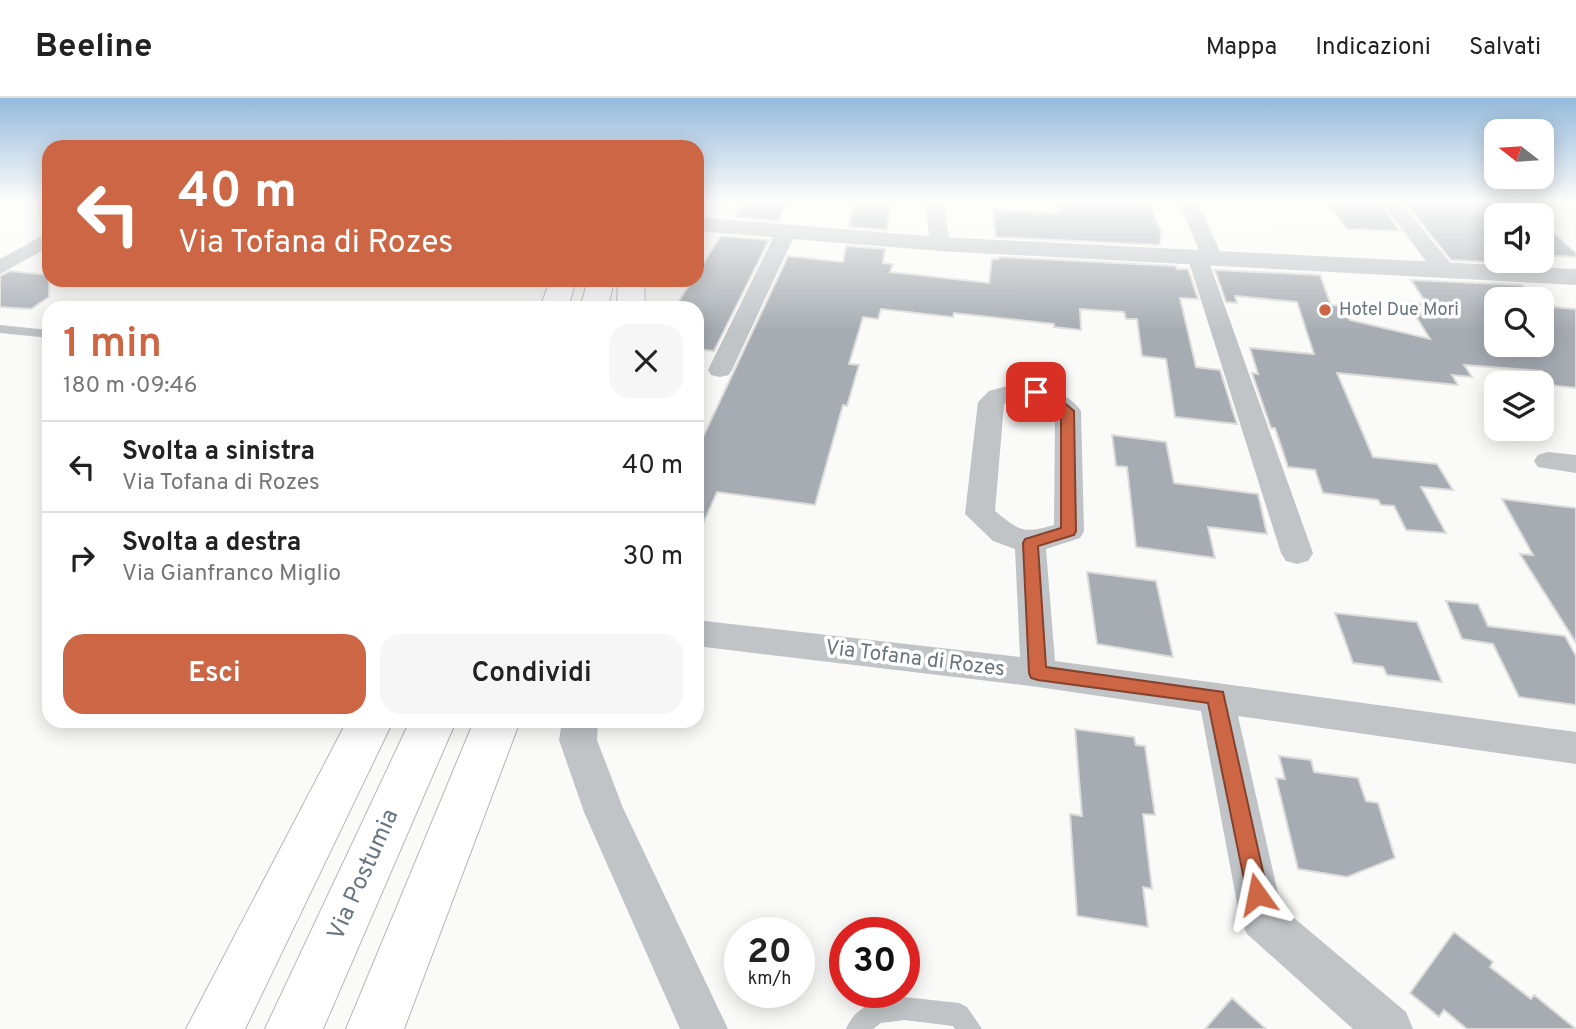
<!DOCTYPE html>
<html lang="it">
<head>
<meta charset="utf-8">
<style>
	:root { --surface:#fff; --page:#f6f6f6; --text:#222; --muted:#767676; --line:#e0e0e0; --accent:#cd6644 }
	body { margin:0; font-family:Overpass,sans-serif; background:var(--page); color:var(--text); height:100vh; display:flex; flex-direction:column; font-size:26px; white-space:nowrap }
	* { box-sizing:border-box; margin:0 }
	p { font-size:23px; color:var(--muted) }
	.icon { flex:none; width:38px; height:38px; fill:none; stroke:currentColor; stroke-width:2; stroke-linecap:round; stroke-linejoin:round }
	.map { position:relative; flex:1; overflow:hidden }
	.sheet { position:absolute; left:42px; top:203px; width:662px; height:427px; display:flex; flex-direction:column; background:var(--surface); border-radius:21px; box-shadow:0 4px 18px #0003 }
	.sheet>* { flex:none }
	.top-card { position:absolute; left:42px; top:42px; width:662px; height:147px; border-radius:21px; box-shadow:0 4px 18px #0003; background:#cd6644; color:#fff; overflow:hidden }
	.needle { width:46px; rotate:287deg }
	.buttons { position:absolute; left:1484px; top:21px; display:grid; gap:14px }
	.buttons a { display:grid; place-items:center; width:70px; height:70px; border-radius:14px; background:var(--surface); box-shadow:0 4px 18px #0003; font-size:35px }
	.speed { position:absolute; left:724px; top:819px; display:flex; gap:14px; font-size:35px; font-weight:700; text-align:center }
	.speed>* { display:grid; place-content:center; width:91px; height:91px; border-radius:50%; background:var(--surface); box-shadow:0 4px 18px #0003; line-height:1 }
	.speed small { font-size:18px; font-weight:400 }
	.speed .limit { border:10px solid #d22; background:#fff; color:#111 }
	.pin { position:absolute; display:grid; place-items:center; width:60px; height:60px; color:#fff; margin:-30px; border-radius:14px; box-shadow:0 4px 10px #0006 }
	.me { position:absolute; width:77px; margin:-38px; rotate:348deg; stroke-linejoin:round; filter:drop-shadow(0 0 5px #0008) }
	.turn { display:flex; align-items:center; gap:24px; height:147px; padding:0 21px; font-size:32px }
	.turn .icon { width:91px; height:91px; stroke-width:2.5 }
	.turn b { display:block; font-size:49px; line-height:60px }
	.round { display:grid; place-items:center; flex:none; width:74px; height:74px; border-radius:21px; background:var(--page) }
	.overview { display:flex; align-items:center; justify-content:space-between; height:119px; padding:0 21px }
	h1 { font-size:42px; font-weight:600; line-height:52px; color:var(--accent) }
	.primary-button { display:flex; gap:14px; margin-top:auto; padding:14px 21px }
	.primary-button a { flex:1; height:80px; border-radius:21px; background:var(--accent); color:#fff; font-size:28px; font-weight:600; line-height:80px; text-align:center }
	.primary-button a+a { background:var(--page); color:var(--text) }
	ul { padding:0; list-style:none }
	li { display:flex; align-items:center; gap:21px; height:91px; padding:0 21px; border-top:2px solid var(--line) }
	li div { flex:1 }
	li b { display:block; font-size:26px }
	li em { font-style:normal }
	header { display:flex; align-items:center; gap:42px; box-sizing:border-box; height:98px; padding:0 35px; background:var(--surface); border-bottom:2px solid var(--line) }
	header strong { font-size:33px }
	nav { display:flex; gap:38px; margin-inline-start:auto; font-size:24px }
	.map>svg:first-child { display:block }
	.building { fill:#a6acb2; stroke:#dcdcda; stroke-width:2 }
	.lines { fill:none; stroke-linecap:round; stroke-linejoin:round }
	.trunk-casing { stroke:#b4b7ba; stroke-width:2 }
	.service { fill:#c0c4c7; fill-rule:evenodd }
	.minor { fill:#c0c4c7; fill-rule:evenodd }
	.tertiary { fill:#c0c4c7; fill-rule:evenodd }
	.trunk { fill:#fff; fill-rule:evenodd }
	.route { fill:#cd6644; stroke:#85422c; stroke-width:2 }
	.poi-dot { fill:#cd6644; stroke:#fff; stroke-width:2.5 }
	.labels { text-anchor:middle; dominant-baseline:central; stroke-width:7; stroke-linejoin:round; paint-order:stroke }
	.far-poi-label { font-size:18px; fill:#68757f; stroke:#fff; text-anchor:start }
	.street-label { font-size:21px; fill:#68757f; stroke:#fff }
	.near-street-label { font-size:24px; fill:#68757f; stroke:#fff }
</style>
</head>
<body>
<header>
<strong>Beeline</strong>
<nav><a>Mappa</a><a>Indicazioni</a><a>Salvati</a></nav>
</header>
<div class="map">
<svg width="1576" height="931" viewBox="0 0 1576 931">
	<rect width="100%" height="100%" fill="#fafaf8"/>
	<path class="building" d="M 744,103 L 786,103 L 779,123 L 733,119 Z
		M 1057,103 L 1139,103 L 1141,108 L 1150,108 L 1161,133 L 1160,147 L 996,139 L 993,112 L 1060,115 Z
		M 1326,103 L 1379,103 L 1400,133 L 1347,131 Z
		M 1404,103 L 1519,103 L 1535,117 L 1496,117 L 1496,155 L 1493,155 L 1496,163 L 1502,165 L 1451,162 Z
		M 854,104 L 890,106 L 887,132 L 849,129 Z
		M 1542,124 L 1576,155 L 1576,159 L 1542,157 Z
		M 721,138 L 769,142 L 714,253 L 696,251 L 696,210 L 675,210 L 692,182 L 696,182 L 696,177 Z
		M 846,148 L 885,151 L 883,165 L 893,166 L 890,174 L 989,185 L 992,161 L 999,161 L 999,159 L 1176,168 L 1177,171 L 1188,171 L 1198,201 L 1180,200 L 1196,269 L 1220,272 L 1237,326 L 1175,319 L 1166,261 L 1142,258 L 1137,221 L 1126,221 L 1124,214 L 1080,211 L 1081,232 L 1054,229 L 1054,226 L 954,215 L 953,219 L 881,211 L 878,221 L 863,219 L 849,266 L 859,267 L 847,308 L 843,307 L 815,407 L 717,394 L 696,442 L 696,336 L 704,337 L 788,158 L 843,164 Z
		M 1215,172 L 1320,177 L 1331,207 L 1344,208 L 1350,222 L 1430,241 L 1407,204 L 1427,206 L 1411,182 L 1522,187 L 1535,201 L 1496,201 L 1496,247 L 1542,247 L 1542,208 L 1576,211 L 1576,290 L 1542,286 L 1542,273 L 1464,267 L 1472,279 L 1452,277 L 1458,287 L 1337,275 L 1373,359 L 1437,366 L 1453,392 L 1421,389 L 1446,435 L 1406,432 L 1394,408 L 1381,407 L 1378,402 L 1323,395 L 1315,372 L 1288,369 L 1275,330 L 1271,330 L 1252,275 L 1258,276 L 1250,250 L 1314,256 L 1297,204 L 1235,198 L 1237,205 L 1226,204 Z
		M 10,173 L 49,177 L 49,199 L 31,211 L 0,209 L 0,178 Z
		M 1112,337 L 1166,344 L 1174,385 L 1258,396 L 1267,436 L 1208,429 L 1215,460 L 1136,449 L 1127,369 L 1116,368 Z
		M 1502,401 L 1576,410 L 1576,545 L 1520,456 L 1533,457 Z
		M 1087,474 L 1156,483 L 1173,559 L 1097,546 Z
		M 1446,503 L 1478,506 L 1488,528 L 1565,538 L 1576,558 L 1576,607 L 1519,599 L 1493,546 L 1462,541 Z
		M 1335,515 L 1417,524 L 1442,584 L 1387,577 L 1383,569 L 1353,565 Z
		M 1075,631 L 1134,639 L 1136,647 L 1145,648 L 1155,717 L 1143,716 L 1152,791 L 1143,789 L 1148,829 L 1077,818 L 1070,716 L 1082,718 Z
		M 1279,658 L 1311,662 L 1314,674 L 1358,680 L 1366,703 L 1378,705 L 1395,760 L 1347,779 L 1298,771 L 1276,680 L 1285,681 Z
		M 1454,834 L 1493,864 L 1490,869 L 1531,901 L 1534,897 L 1576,931 L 1467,931 L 1444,912 L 1439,919 L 1410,895 Z
		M 1232,900 L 1266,931 L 1205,931 Z"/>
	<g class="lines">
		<g class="trunk-casing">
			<path id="trunk" d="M 550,182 L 576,182 L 568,210 L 540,210 Z
				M 588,182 L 614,182 L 608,210 L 580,210 Z
				M 618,182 L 644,182 L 645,210 L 617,210 Z
				M 347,623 L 393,623 L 245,931 L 186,931 Z
				M 410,623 L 456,623 L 323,931 L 265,931 Z
				M 474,623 L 520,623 L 404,931 L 346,931 Z"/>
		</g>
		<path class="service" d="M 0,227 L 49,232 L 49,240 L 0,235 Z
			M 904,899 L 959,905 L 967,909 L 982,931 L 955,931 L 953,928 L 904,922 L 881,925 L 873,931 L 846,931 C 856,907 879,900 904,899 Z"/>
		<path class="minor" d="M 925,103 L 944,103 L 950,146 L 947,150 L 933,150 L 930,146 Z
			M 1178,103 L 1197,103 L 1222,158 L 1219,162 L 1209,164 L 1313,455 L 1308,463 L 1297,466 L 1286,463 L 1281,455 L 1187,158 L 1190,154 L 1199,152 Z
			M 1381,103 L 1400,103 L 1452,167 L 1455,172 L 1452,177 L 1436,177 Z
			M 786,128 L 793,130 L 796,134 L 732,272 L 729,277 L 720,279 L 711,277 L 708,272 L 776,134 L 779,130 Z
			M 49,134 L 49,149 L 0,176 L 0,161 Z
			M 1014,286 C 1037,287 1067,292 1081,313 L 1084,433 L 1080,440 L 1046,451 L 1055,563 L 1576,634 L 1576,666 L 1238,618 L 1281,809 L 1406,914 L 1413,931 L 1353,931 L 1247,836 L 1240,821 L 1201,613 L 1038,589 L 696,548 L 696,522 L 1020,559 L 1015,451 L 993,443 L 965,416 L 978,304 L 989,293 ZM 1014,302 L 1033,303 L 1055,316 L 1054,427 C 1022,436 1020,433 995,413 L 1004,306 Z
			M 1548,354 L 1576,357 L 1576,375 L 1538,369 L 1534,363 L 1538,357 Z
			M 562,623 L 598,623 L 597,642 L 623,710 L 728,931 L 680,931 L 584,714 L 559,642 Z"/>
		<path class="tertiary" d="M 696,119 L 940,139 L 1576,171 L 1576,187 L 940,153 L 696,133 Z"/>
		<use href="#trunk" class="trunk"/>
	</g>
	<linearGradient id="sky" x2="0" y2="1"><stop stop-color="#95badb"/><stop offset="0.44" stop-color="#fdfdfc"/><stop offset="1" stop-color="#fdfdfc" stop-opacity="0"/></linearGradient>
	<rect width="1576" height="234" fill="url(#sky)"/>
	<path class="route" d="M 1036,290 L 1058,299 L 1074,313 L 1076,433 L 1074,437 L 1038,448 L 1046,569 L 1223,594 L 1268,796 L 1265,804 L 1257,807 L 1250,804 L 1247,796 L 1208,605 L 1038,582 L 1031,580 L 1029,575 L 1023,445 L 1025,441 L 1061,430 L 1061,314 L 1032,297 L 1030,294 Z"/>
	<circle class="poi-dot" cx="1325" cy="212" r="7"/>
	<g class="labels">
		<g class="far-poi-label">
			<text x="1339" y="212">Hotel Due Mori</text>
		</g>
		<g class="street-label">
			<text transform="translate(915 561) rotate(7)">Via Tofana di Rozes</text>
		</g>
		<g class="near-street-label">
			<text transform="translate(364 777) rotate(-66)">Via Postumia</text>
		</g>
	</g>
</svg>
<div class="buttons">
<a><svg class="needle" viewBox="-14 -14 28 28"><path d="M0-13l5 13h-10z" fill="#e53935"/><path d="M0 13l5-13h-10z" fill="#767676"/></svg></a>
<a><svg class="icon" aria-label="sound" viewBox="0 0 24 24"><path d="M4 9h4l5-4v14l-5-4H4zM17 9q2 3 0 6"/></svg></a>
<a><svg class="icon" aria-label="search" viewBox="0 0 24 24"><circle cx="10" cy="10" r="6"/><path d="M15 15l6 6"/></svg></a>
<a><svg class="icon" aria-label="layers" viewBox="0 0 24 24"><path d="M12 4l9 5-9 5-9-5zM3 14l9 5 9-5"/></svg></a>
</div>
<div class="speed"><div>20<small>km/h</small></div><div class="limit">30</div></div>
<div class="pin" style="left:1036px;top:294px;background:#d93025"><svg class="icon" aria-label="arrive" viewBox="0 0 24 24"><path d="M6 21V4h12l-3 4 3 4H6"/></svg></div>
<svg class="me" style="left:1257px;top:796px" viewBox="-20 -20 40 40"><path d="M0-17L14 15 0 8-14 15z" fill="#cd6644" stroke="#fff" stroke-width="4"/></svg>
<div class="top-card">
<div class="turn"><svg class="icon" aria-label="left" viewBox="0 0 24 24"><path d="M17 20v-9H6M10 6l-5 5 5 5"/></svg><div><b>40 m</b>Via Tofana di Rozes</div></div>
</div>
<section class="sheet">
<div class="overview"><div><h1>1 min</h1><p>180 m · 09:46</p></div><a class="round"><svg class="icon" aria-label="close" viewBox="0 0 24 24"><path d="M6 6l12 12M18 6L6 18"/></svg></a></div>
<ul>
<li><svg class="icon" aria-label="left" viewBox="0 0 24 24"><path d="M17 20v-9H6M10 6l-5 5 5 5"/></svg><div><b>Svolta a sinistra</b><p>Via Tofana di Rozes</p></div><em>40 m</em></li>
<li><svg class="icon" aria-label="right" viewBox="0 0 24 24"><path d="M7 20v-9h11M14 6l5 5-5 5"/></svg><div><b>Svolta a destra</b><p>Via Gianfranco Miglio</p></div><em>30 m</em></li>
</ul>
<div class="primary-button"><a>Esci</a><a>Condividi</a></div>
</section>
</div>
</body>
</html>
